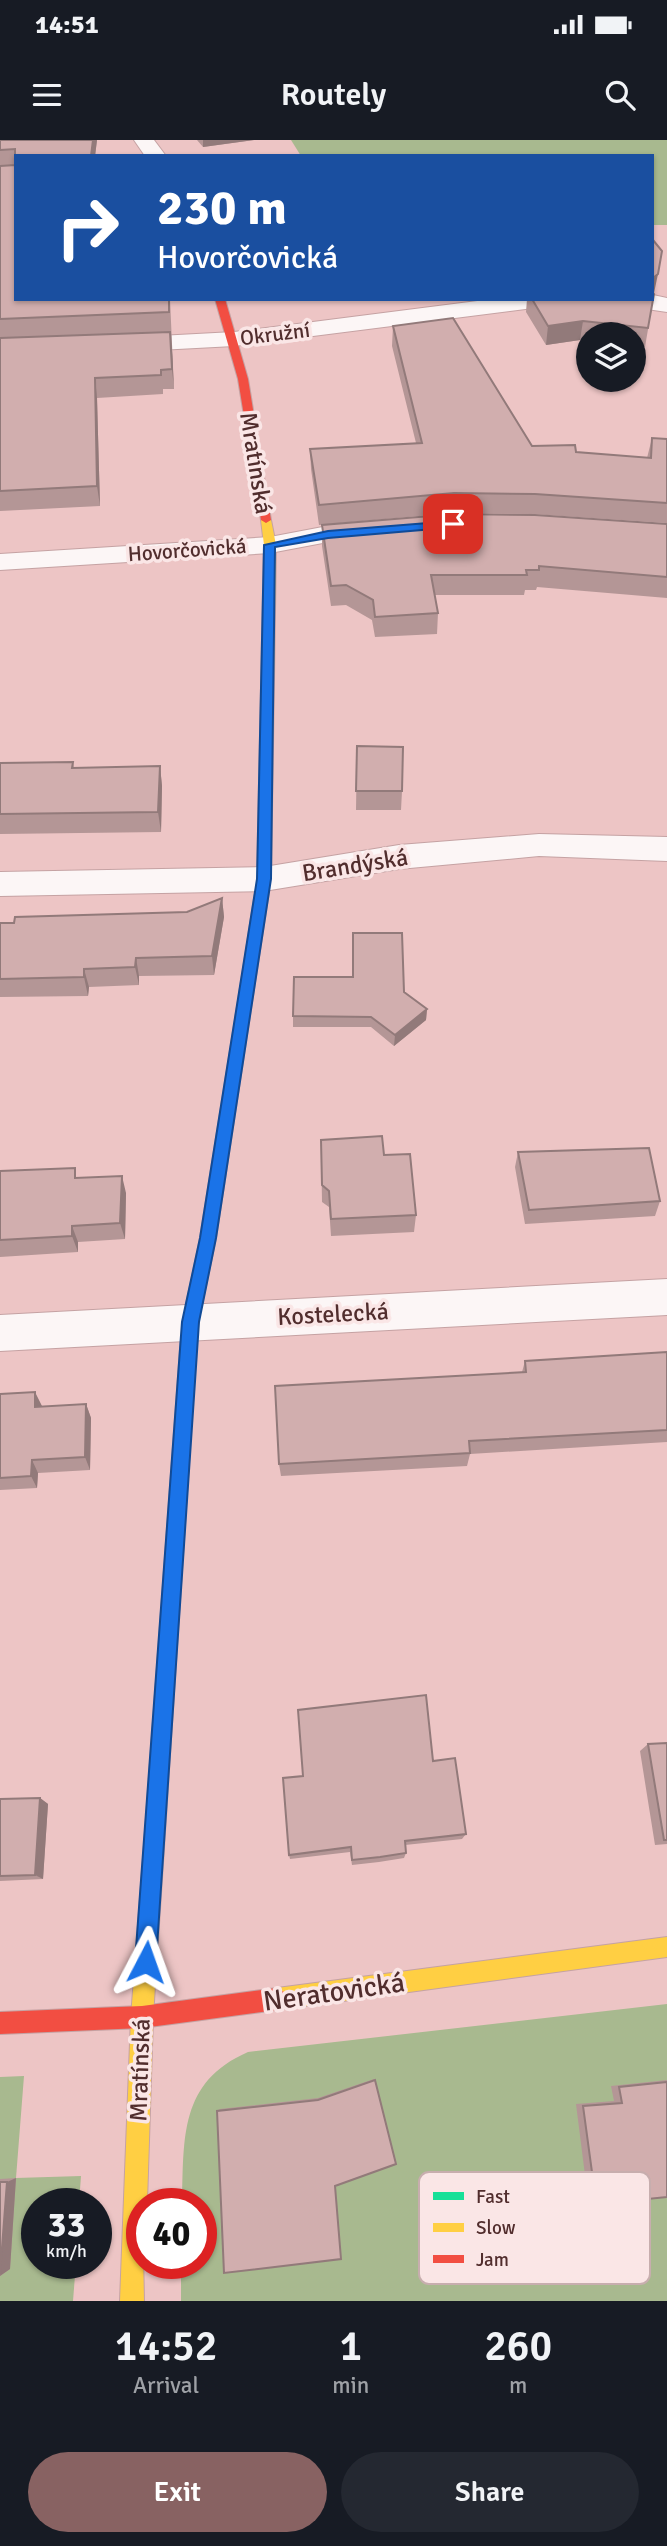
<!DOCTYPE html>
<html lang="en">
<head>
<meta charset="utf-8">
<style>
	:root { --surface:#171b24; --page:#242831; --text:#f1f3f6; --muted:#9ea1a6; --accent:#886262 }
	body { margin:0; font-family:Signika,sans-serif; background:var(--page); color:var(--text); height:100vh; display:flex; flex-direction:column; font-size:26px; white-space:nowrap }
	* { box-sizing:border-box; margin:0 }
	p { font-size:23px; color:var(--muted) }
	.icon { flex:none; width:38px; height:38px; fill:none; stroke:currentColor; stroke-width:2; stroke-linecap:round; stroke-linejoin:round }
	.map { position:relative; height:2161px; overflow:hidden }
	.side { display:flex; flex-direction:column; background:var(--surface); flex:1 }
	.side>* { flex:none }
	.guide { position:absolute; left:14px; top:14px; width:640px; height:147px; border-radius:0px; box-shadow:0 2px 5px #0004; background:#1a4fa0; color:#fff; overflow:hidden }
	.controls { position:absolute; left:576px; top:182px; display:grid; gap:14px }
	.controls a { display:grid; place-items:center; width:70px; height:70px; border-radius:50%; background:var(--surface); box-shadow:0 2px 5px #0004; font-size:35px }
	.speed { position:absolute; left:21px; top:2048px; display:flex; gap:14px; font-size:35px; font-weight:700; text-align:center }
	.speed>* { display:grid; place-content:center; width:91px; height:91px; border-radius:50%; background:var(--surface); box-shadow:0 2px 5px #0004; line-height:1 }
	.speed small { font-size:18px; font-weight:400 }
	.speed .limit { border:10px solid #d22; background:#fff; color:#111 }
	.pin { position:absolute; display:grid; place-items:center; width:60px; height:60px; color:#fff; margin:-30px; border-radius:14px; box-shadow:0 4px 10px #0006 }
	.me { position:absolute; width:77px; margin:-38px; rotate:4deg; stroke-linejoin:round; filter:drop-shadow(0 0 5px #0008) }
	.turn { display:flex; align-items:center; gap:24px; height:147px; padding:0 28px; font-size:32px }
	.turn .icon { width:91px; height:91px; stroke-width:2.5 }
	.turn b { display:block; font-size:49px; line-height:60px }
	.eta { display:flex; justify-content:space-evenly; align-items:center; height:119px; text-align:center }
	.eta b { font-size:42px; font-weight:600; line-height:49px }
	.cta { display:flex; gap:14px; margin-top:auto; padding:14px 28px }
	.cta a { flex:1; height:80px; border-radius:42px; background:var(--accent); color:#fff; font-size:28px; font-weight:600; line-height:80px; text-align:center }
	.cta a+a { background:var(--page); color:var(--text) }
	.status { display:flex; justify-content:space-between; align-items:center; height:49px; padding:0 35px; background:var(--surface); direction:ltr }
	.status svg { height:19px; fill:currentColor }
	header { display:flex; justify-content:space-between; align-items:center; height:91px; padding:0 28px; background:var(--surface); font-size:32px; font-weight:600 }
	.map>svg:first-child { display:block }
	.green { fill:#a8b98f }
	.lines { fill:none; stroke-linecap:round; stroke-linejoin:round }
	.street-casing { stroke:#c5a2a3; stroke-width:2 }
	.fast-casing { stroke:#c5a2a3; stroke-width:2 }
	.slow-casing { stroke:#c5a2a3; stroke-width:2 }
	.jam-casing { stroke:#c5a2a3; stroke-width:2 }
	.street { fill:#fcf6f6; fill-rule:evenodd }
	.fast { fill:#16e098; fill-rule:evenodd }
	.slow { fill:#ffcf43; fill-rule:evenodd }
	.jam { fill:#f24e42; fill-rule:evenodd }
	.wall { fill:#b49696 }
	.shaded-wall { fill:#927a7a }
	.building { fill:#d1aeae; stroke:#927a7a; stroke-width:2 }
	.route { fill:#1a73e8; stroke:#114b97; stroke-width:2 }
	.labels { text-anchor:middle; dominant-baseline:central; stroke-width:7; stroke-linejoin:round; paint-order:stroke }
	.far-street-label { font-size:21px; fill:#512d2d; stroke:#fae6e6 }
	.street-label { font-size:24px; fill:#512d2d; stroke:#fae6e6 }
	.near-street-label { font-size:28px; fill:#512d2d; stroke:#fae6e6 }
	.key { fill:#fae6e6; stroke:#c7aeae; stroke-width:2 }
	.key-label { font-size:19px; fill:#512d2d }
</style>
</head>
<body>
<div class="status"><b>14:51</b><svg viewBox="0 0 49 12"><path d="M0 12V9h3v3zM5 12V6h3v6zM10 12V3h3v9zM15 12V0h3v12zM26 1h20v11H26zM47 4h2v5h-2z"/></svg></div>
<header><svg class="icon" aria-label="menu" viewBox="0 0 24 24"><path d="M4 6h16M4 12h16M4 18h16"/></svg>Routely<svg class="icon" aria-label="search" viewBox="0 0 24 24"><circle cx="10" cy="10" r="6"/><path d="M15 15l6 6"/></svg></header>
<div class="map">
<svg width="667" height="2161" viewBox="0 0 667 2161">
	<rect width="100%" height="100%" fill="#edc5c5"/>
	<path class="green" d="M 291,0 L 667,0 L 667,85 L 653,85 L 653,16 L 301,16 Z
		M 667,1864 L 667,2161 L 181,2161 L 181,2123 L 201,2123 L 201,2063 L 182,2063 C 184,1998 179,1942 248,1912 Z
		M 24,1936 L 16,2038 L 81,2036 L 79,2063 L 37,2063 L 37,2123 L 76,2123 L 73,2161 L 0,2161 L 0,1937 Z"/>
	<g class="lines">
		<g class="street-casing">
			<path id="street" d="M 134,0 L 154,0 L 166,16 L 145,16 Z
				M 653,155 L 667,158 L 667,172 L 613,164 L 610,159 L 653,159 Z
				M 493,159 L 560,159 L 557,164 L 549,166 L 234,206 L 121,212 L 113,210 L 109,205 L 113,200 L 121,198 L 234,192 Z
				M 374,383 L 383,385 L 387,391 L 383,397 L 328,402 L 270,413 L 0,430 L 0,414 L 270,397 L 328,386 Z
				M 539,694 L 667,697 L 667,721 L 539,716 L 399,729 L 264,751 L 0,756 L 0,732 L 264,727 L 399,705 Z
				M 667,1139 L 667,1175 L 0,1211 L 0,1175 Z"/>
		</g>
		<g class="fast-casing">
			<path id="fast" d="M 198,1139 L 204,1141 L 206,1146 L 198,1182 L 165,1692 L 162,1699 L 155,1702 L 148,1699 L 145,1692 L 182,1182 L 190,1146 L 192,1141 Z"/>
		</g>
		<g class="slow-casing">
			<path id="slow" d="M 266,377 L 271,380 L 276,405 L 271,739 L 258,823 L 251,828 L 244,823 L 257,739 L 264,405 L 261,380 Z
				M 155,1682 L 162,1685 L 165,1692 L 153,1877 L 147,2063 L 142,2063 L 144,2161 L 120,2161 L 131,1877 L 145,1692 L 148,1685 Z
				M 667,1797 L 667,1817 L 277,1870 L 270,1866 L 266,1859 L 270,1852 L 277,1848 Z"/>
		</g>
		<g class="jam-casing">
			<path id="jam" d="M 215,159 L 225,159 L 248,239 L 271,380 L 266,383 L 261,380 L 238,239 Z
				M 251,818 L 258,823 L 216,1098 L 206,1146 L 204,1151 L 198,1153 L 192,1151 L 190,1146 L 200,1098 L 244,823 Z
				M 277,1848 L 284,1852 L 288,1859 L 284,1866 L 277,1870 L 142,1888 L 0,1894 L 0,1872 L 142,1866 Z"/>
		</g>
		<use href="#street" class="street"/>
		<use href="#fast" class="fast"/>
		<use href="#slow" class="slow"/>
		<use href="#jam" class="jam"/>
	</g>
	<path class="wall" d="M 0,0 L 97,0 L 95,16 L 16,16 L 16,159 L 170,159 L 174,249 L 163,249 L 163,254 L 97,258 L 100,366 L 0,371 Z
		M 197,0 L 254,0 L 203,7 Z
		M 653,100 L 654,153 L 653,154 L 654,154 L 645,207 L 634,206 L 634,194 L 588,194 L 588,200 L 580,200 L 546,205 L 526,172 L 527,159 L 653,159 Z
		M 393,186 L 532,306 L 576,312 L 647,318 L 652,298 L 667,299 L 667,383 L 532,374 L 453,373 L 329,384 L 667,384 L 667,458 L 537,447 L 536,450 L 525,450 L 524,455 L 435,455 L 438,473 L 437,494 L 375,497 L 372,480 L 346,465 L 331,466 L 322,406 L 322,385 L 328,384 L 319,385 L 311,329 L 310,309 L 416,303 L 392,206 Z
		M 357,606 L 402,651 L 401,670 L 356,670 Z
		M 73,622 L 74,628 L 160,626 L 162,646 L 161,692 L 0,694 L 0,623 Z
		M 222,758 L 224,777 L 214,835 L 139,836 L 139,845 L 89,847 L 88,856 L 0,857 L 0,783 L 187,772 Z
		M 404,852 L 427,869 L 426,880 L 394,906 L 371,887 L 293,887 L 293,876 Z
		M 321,1000 L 384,1015 L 416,1075 L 414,1092 L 331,1096 L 329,1067 L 322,1062 Z
		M 518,1012 L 660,1061 L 655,1076 L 525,1084 L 515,1027 Z
		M 0,1031 L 79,1038 L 126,1053 L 125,1099 L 78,1102 L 78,1112 L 0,1117 Z
		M 667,1212 L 667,1302 L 470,1314 L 467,1326 L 281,1336 L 279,1324 L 522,1232 L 525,1221 Z
		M 0,1254 L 42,1267 L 86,1264 L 91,1278 L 90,1330 L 38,1333 L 37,1348 L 0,1350 Z
		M 667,1603 L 667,1704 L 655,1705 L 640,1611 L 648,1604 Z
		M 433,1621 L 466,1694 L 462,1699 L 405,1705 L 406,1713 L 404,1718 L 379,1722 L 352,1725 L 350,1712 L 290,1719 L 289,1715 Z
		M 40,1658 L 48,1664 L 43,1739 L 0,1741 L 0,1659 Z
		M 374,1939 L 375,1940 L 335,2046 L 217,1971 L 220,1969 L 318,1958 Z
		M 667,1940 L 667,2057 L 638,2060 L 629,2055 L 627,2045 L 594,2047 L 586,2043 L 576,1964 L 614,1961 L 611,1946 Z
		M 16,2038 L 10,2129 L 0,2136 L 0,2039 Z"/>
	<path class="shaded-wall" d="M 93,0 L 97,0 L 95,16 L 91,16 Z
		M 203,0 L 254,0 L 203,7 Z
		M 658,134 L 654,153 L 653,154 L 654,138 Z
		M 583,181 L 580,200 L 546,205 L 548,186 Z
		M 170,192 L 172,211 L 174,249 L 172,229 Z
		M 95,238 L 97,258 L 100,366 L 97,346 Z
		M 160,626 L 162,646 L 161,692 L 158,672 Z
		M 222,758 L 224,777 L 214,835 L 212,816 Z
		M 136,818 L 139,836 L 139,845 L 135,827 Z
		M 84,829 L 89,847 L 88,856 L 84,837 Z
		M 427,869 L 426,880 L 394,906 L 395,895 Z
		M 122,1036 L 126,1053 L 125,1099 L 120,1083 Z
		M 72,1086 L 78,1102 L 78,1112 L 72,1096 Z
		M 35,1252 L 42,1266 L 42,1281 L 35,1267 Z
		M 86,1264 L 91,1278 L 90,1330 L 85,1317 Z
		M 32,1320 L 38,1333 L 37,1348 L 31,1336 Z
		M 40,1658 L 48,1664 L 43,1739 L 35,1735 Z
		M 16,2038 L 10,2129 L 0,2136 L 7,2042 Z"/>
	<path class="building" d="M 0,0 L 93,0 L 91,16 L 16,16 L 16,159 L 169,159 L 169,172 L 0,179 L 0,26 L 15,25 L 15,9 L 0,10 Z
		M 653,100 L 662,111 L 658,134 L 653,138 Z
		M 653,153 L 654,154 L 648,188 L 583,181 L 548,186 L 532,159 L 653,159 Z
		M 453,178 L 532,306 L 575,305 L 576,312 L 651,318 L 652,298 L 667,299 L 667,363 L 535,354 L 454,353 L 319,365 L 310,309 L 422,303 L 393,186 Z
		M 170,192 L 172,229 L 161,230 L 161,235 L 95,238 L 97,346 L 0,351 L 0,198 Z
		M 455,374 L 535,375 L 667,384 L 667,437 L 539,426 L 539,430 L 526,430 L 527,435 L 431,435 L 438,473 L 375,477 L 373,460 L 346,445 L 331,446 L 322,385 Z
		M 357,606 L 403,607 L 402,651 L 356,651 Z
		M 73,622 L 72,628 L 160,626 L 158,672 L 0,674 L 0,623 Z
		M 222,758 L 212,816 L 136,818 L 135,827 L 84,829 L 84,837 L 0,839 L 0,783 L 14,783 L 15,777 L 187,772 Z
		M 353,793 L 402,793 L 404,852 L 427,869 L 395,895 L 371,877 L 293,876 L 294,837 L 353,837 Z
		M 382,996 L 384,1015 L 410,1014 L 416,1075 L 331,1079 L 329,1051 L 322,1045 L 321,1000 Z
		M 649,1008 L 660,1061 L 529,1070 L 518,1012 Z
		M 75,1028 L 75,1038 L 122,1036 L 120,1083 L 72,1086 L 72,1096 L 0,1100 L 0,1031 Z
		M 667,1212 L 667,1290 L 469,1301 L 470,1313 L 279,1324 L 275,1246 L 526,1232 L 525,1221 Z
		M 35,1252 L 35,1267 L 86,1264 L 85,1317 L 32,1320 L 31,1336 L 0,1338 L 0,1254 Z
		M 426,1555 L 433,1621 L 455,1618 L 466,1694 L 405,1701 L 406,1713 L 380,1717 L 352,1720 L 351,1707 L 289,1715 L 283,1638 L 303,1636 L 298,1570 Z
		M 667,1603 L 667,1700 L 664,1700 L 648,1604 Z
		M 40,1658 L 35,1735 L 0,1736 L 0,1659 Z
		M 375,1940 L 396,2024 L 335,2046 L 341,2119 L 224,2133 L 217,1971 L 318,1960 Z
		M 667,1942 L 667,2057 L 638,2060 L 635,2044 L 594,2047 L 583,1966 L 622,1963 L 619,1947 Z
		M 0,2042 L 7,2042 L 0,2134 Z"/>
	<path class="route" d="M 453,381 L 459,384 L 457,387 L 328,398 L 275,407 L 271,739 L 216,1098 L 199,1182 L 156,1822 L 153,1829 L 146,1832 L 138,1829 L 135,1822 L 182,1182 L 200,1098 L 257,739 L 264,405 L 328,391 Z"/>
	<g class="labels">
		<g class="far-street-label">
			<text transform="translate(275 194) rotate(-7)">Okružní</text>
			<text transform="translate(187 410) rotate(-4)">Hovorčovická</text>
		</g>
		<g class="street-label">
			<text transform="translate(256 323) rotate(81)">Mratínská</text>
			<text transform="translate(355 725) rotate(-9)">Brandýská</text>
			<text transform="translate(333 1174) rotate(-3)">Kostelecká</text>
			<text transform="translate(140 1930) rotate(-88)">Mratínská</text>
		</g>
		<g class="near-street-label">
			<text transform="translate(334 1852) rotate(-8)">Neratovická</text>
		</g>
	</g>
	<rect x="419" y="2032" width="231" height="112" rx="10" class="key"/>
	<rect x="433" y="2052" width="31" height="8" fill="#16e098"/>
	<rect x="433" y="2083" width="31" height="9" fill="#ffcf43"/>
	<rect x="433" y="2115" width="31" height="8" fill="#f24e42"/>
	<g class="key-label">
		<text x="476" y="2063">Fast</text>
		<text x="476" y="2094">Slow</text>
		<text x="476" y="2126">Jam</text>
	</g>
</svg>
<div class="controls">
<a><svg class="icon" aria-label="layers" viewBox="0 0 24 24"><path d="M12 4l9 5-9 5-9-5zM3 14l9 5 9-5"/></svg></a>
</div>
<div class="speed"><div>33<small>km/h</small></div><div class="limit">40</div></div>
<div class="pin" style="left:453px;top:384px;background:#d93025"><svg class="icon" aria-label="arrive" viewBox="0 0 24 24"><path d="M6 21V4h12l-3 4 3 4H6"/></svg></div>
<svg class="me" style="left:146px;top:1822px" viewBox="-20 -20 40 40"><path d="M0-17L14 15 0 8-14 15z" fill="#1a73e8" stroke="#fff" stroke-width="4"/></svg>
<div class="guide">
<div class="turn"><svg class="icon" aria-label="right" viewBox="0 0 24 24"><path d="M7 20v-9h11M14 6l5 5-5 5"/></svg><div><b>230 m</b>Hovorčovická</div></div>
</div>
</div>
<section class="side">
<div class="eta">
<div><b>14:52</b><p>Arrival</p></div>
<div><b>1</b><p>min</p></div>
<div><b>260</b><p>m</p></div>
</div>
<div class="cta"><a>Exit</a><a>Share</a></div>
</section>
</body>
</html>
